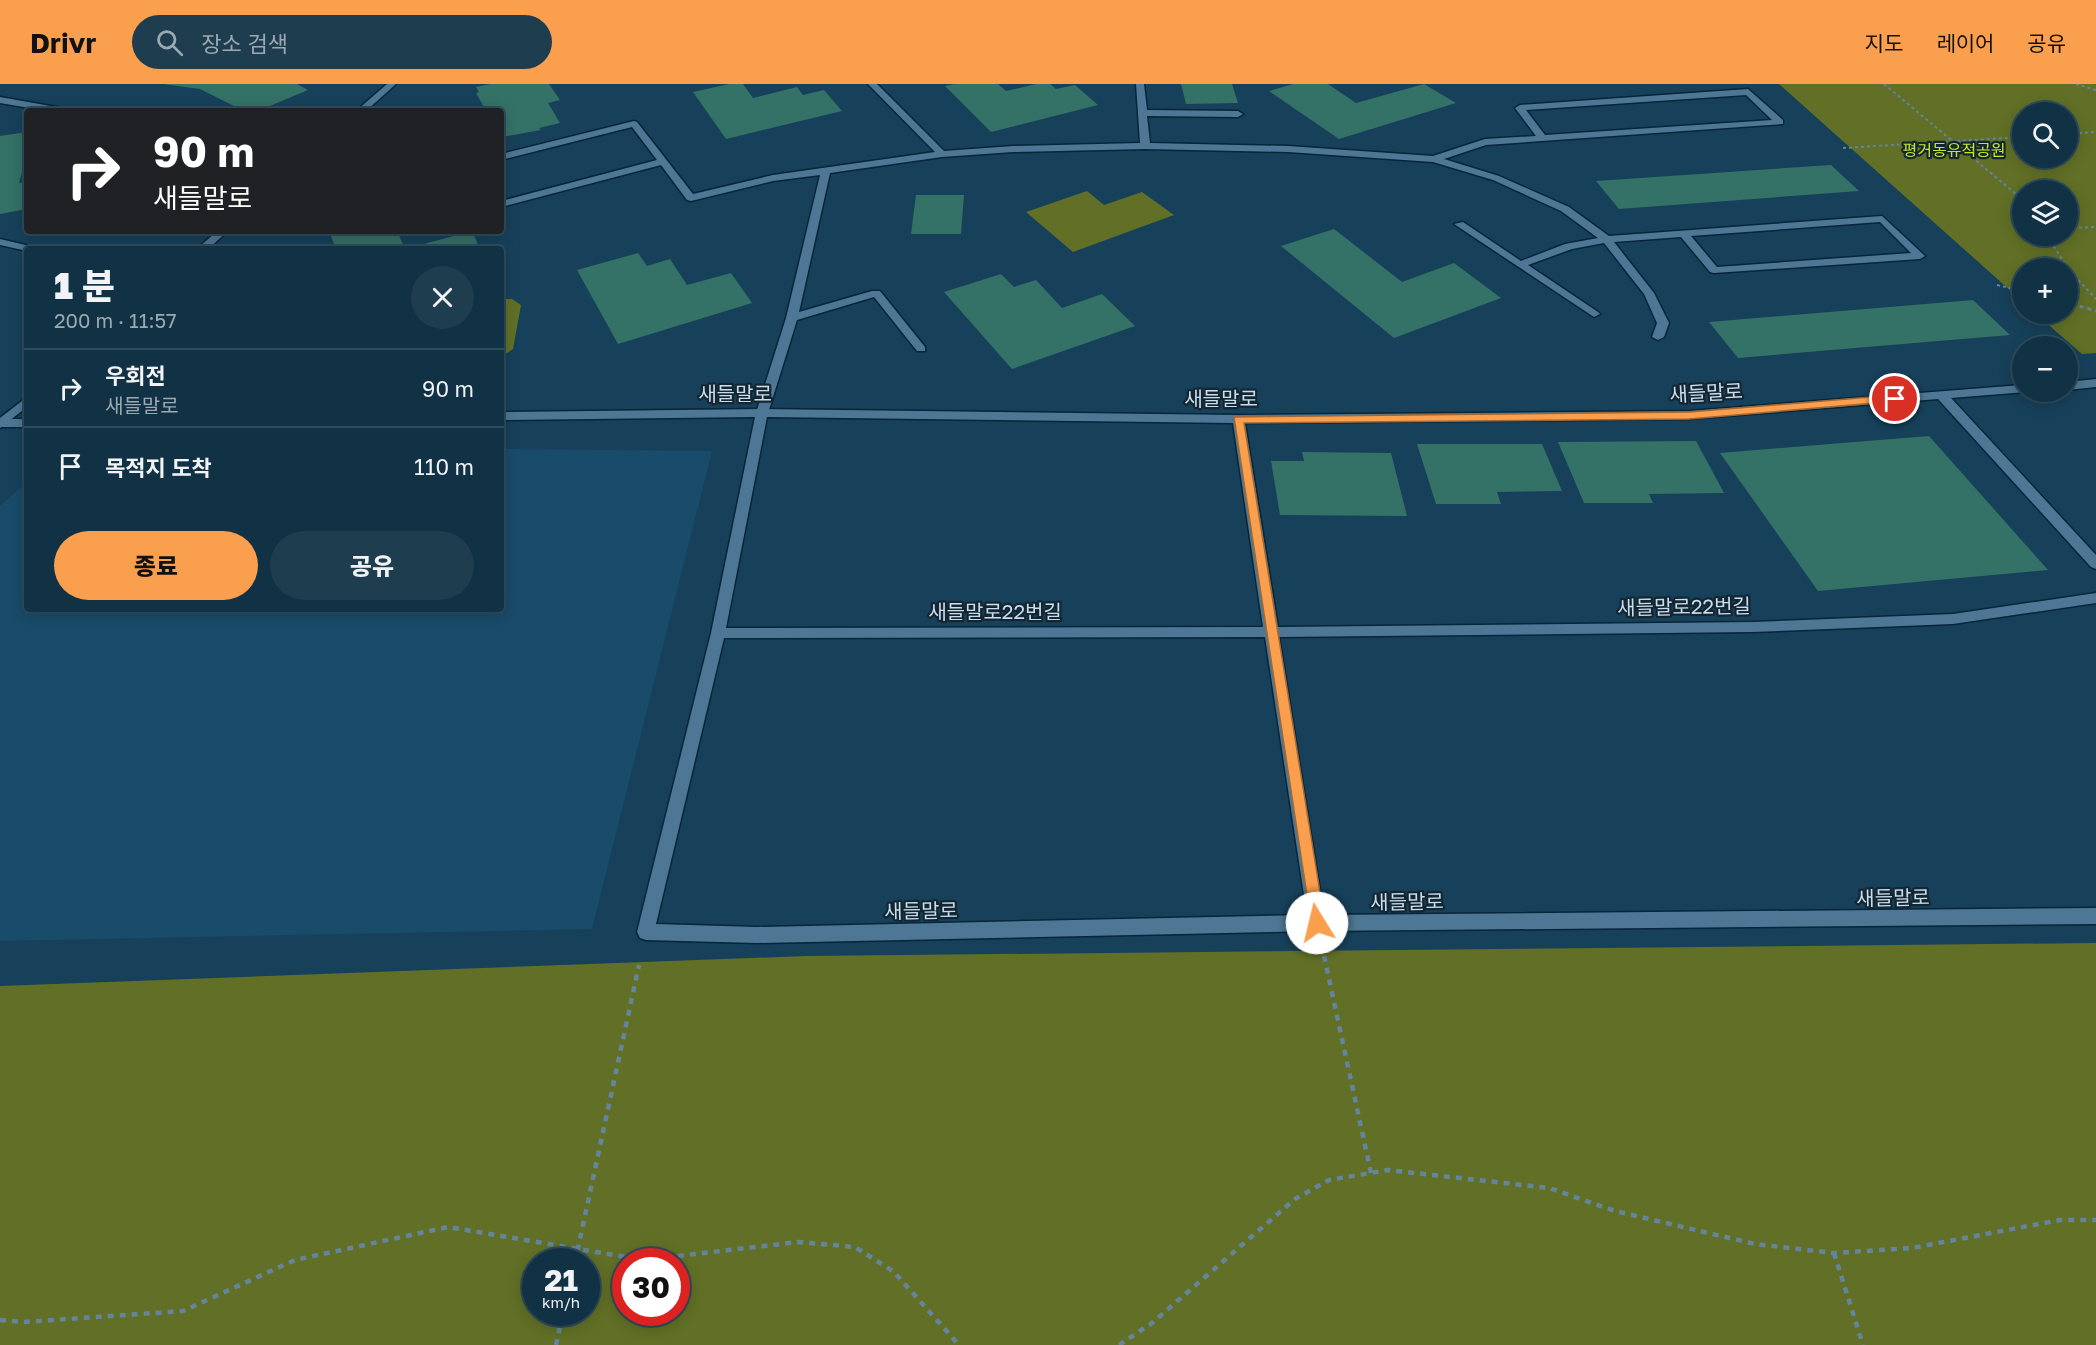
<!DOCTYPE html>
<html lang="ko">
<head>
<meta charset="utf-8">
<style>
	:root { --surface:#113144; --page:#1e3d4f; --text:#f1f3f6; --muted:#9ca9b2; --line:#304c5d; --accent:#fa9f4e }
	body { margin:0; font-family:"Golos Text","Noto Sans KR",sans-serif; background:var(--page); color:var(--text); height:100vh; display:flex; flex-direction:column; font-size:22px; white-space:nowrap }
	* { box-sizing:border-box; margin:0 }
	p { font-size:20px; color:var(--muted) }
	.icon { flex:none; width:33px; height:33px; fill:none; stroke:currentColor; stroke-width:2; stroke-linecap:round; stroke-linejoin:round }
	.map { position:relative; flex:1; overflow:hidden }
	.side { position:absolute; left:24px; top:162px; width:480px; height:366px; display:flex; flex-direction:column; background:var(--surface); border-radius:6px; box-shadow:0 3px 15px #0003,0 0 0 2px var(--line) }
	.side>* { flex:none }
	.guide { position:absolute; left:24px; top:24px; width:480px; height:126px; border-radius:6px; box-shadow:0 3px 15px #0003,0 0 0 2px var(--line); background:#202124; color:#fff; overflow:hidden }
	.tools { position:absolute; left:2012px; top:18px; display:grid; gap:12px }
	.tools a { display:grid; place-items:center; width:66px; height:66px; border-radius:50%; background:var(--surface); box-shadow:0 3px 15px #0003,0 0 0 2px var(--line); font-size:30px }
	.speed { position:absolute; left:522px; top:1164px; display:flex; gap:12px; font-size:30px; font-weight:700; text-align:center }
	.speed>* { display:grid; place-content:center; width:78px; height:78px; border-radius:50%; background:var(--surface); box-shadow:0 3px 15px #0003,0 0 0 2px var(--line); line-height:1 }
	.speed small { font-size:15px; font-weight:400 }
	.speed .limit { border:9px solid #d22; background:#fff; color:#111 }
	.pin { position:absolute; display:grid; place-items:center; width:51px; height:51px; color:#fff; margin:-26px; border:3px solid #fff; border-radius:50%; box-shadow:0 2px 6px #0007 }
	.me { position:absolute; width:66px; margin:-33px; rotate:351deg; stroke-linejoin:round; filter:drop-shadow(0 0 4px #0008) }
	.turn { display:flex; align-items:center; gap:21px; height:126px; padding:0 30px; font-size:27px }
	.turn .icon { width:78px; height:78px; stroke-width:2.5 }
	.turn b { display:block; font-size:42px; line-height:51px }
	.round { display:grid; place-items:center; flex:none; width:63px; height:63px; border-radius:32px; background:var(--page) }
	.overview { display:flex; align-items:center; justify-content:space-between; height:102px; padding:0 30px }
	h1 { font-size:36px; font-weight:800; line-height:45px }
	.action { display:flex; gap:12px; margin-top:auto; padding:12px 30px }
	.action a { flex:1; height:69px; border-radius:36px; background:var(--accent); color:#111; font-size:24px; font-weight:800; line-height:69px; text-align:center }
	.action a+a { background:var(--page); color:var(--text) }
	ul { padding:0; list-style:none }
	li { display:flex; align-items:center; gap:18px; height:78px; padding:0 30px; border-top:2px solid var(--line) }
	li div { flex:1 }
	li b { display:block; font-size:22px }
	li em { font-style:normal }
	header { display:flex; align-items:center; gap:36px; box-sizing:border-box; height:84px; padding:0 30px; background:var(--accent); color:#111 }
	header strong { font-size:28px }
	nav { display:flex; gap:33px; margin-inline-start:auto; font-size:21px }
	.search { width:420px; height:54px; background:var(--page); display:flex; align-items:center; gap:15px; box-sizing:border-box; padding:0 21px; border-radius:33px; color:var(--muted); font-size:22px }
	.map>svg:first-child { display:block }
	.built { fill:#194b6a }
	.green { fill:#617026; fill-rule:evenodd }
	.building { fill:#347166 }
	.lines { fill:none; stroke-linecap:round; stroke-linejoin:round }
	.service-casing { stroke:#06263a; stroke-width:3 }
	.minor-casing { stroke:#06263a; stroke-width:3 }
	.tertiary-casing { stroke:#06263a; stroke-width:3 }
	.path-far2 { stroke:#64859b; stroke-width:2; stroke-dasharray:3 3; stroke-linecap:butt }
	.path-far1 { stroke:#64859b; stroke-width:3; stroke-dasharray:4 4; stroke-linecap:butt }
	.path { stroke:#64859b; stroke-width:4.5; stroke-dasharray:6 6; stroke-linecap:butt }
	.service { fill:#4d7794; fill-rule:evenodd }
	.minor { fill:#4d7794; fill-rule:evenodd }
	.tertiary { fill:#4d7794; fill-rule:evenodd }
	.route { fill:#fa9f4e; stroke:#a26733; stroke-width:1.5 }
	.labels { text-anchor:middle; dominant-baseline:central; stroke-width:4.5; stroke-linejoin:round; paint-order:stroke }
	.far-park-label { font-size:16px; fill:#c5e52c; stroke:#142632 }
	.street-label { font-size:20px; fill:#c8deee; stroke:#142632 }
</style>
</head>
<body>
<header>
<strong>Drivr</strong>
<div class="search"><svg class="icon" aria-label="search" viewBox="0 0 24 24"><circle cx="10" cy="10" r="6"/><path d="M15 15l6 6"/></svg>장소 검색</div>
<nav><a>지도</a><a>레이어</a><a>공유</a></nav>
</header>
<div class="map">
<svg width="2096" height="1261" viewBox="0 0 2096 1261">
	<rect width="100%" height="100%" fill="#17415b"/>
	<path class="built" d="M 501,365 L 712,367 L 592,845 L 0,857 L 0,422 L 27,398 L 27,525 L 501,525 Z"/>
	<path class="green" d="M 1779,0 L 2096,0 L 2096,269 L 2082,270 L 2036,230 L 2067,230 L 2067,184 L 2022,184 L 2022,217 ZM 2022,28 L 2067,28 L 2067,74 L 2022,74 ZM 2022,106 L 2067,106 L 2067,152 L 2022,152 Z
		M 1087,107 L 1104,121 L 1142,108 L 1174,131 L 1073,168 L 1026,128 Z
		M 501,215 L 512,215 L 521,221 L 513,265 L 501,273 Z
		M 2096,859 L 2096,1261 L 0,1261 L 0,902 L 806,872 ZM 536,1178 L 586,1178 L 586,1228 L 536,1228 ZM 626,1178 L 676,1178 L 676,1228 L 626,1228 Z"/>
	<path class="building" d="M 163,0 L 297,0 L 308,6 L 258,27 L 244,27 L 200,5 Z
		M 490,0 L 549,0 L 560,16 L 548,19 L 560,39 L 539,44 L 541,46 L 502,53 L 501,27 L 493,27 L 491,24 L 485,25 L 476,9 L 479,8 L 476,3 Z
		M 729,0 L 743,0 L 753,14 L 797,3 L 803,11 L 824,6 L 842,27 L 726,55 L 693,8 Z
		M 955,0 L 998,0 L 1006,7 L 1036,0 L 1050,0 L 1056,5 L 1075,1 L 1098,21 L 991,48 L 945,2 Z
		M 1181,0 L 1232,0 L 1238,19 L 1186,20 Z
		M 1293,0 L 1328,0 L 1356,19 L 1424,0 L 1456,19 L 1339,55 L 1269,7 Z
		M 27,48 L 27,84 L 23,85 L 19,99 L 27,98 L 27,125 L 0,130 L 0,52 Z
		M 1831,81 L 1859,107 L 1619,125 L 1596,97 Z
		M 916,111 L 964,111 L 961,150 L 911,150 Z
		M 1334,145 L 1402,198 L 1454,179 L 1501,214 L 1394,254 L 1281,162 Z
		M 329,147 L 397,147 L 405,165 L 336,165 Z
		M 472,147 L 480,165 L 409,165 L 409,164 Z
		M 638,169 L 647,182 L 670,175 L 687,201 L 731,189 L 752,219 L 618,260 L 577,186 Z
		M 1001,190 L 1014,203 L 1036,196 L 1062,224 L 1102,210 L 1135,242 L 1012,285 L 944,208 Z
		M 1973,216 L 2010,251 L 1738,274 L 1709,238 Z
		M 1929,352 L 2048,486 L 1818,507 L 1720,369 Z
		M 1696,357 L 1724,409 L 1649,410 L 1653,419 L 1584,419 L 1558,358 Z
		M 1417,360 L 1542,360 L 1562,407 L 1497,408 L 1501,420 L 1436,420 Z
		M 1302,368 L 1391,369 L 1407,432 L 1280,431 L 1271,377 L 1304,377 Z"/>
	<g class="lines">
		<g class="service-casing">
			<path id="service" d="M 868,0 L 877,0 L 944,67 L 1013,62 L 1140,59 L 1136,0 L 1144,0 L 1147,26 L 1238,27 L 1243,30 L 1238,33 L 1147,32 L 1150,59 L 1288,62 L 1433,72 L 1485,55 L 1536,52 L 1515,24 L 1520,21 L 1748,5 L 1783,36 L 1783,40 L 1486,61 L 1444,75 L 1499,92 L 1569,123 L 1609,152 L 1882,132 L 1925,172 L 1920,175 L 1714,189 L 1710,188 L 1681,153 L 1614,158 L 1654,209 L 1669,239 L 1664,253 L 1658,256 L 1652,253 L 1657,239 L 1644,210 L 1604,159 L 1572,165 L 1528,181 L 1598,228 L 1600,230 L 1594,233 L 1454,140 L 1463,138 L 1521,177 L 1565,160 L 1598,154 L 1561,127 L 1493,96 L 1433,78 L 1288,68 L 1145,65 L 1013,68 L 942,73 L 830,89 L 799,228 L 872,207 L 880,207 L 925,263 L 925,267 L 917,267 L 874,213 L 797,236 L 768,329 L 762,333 L 756,329 L 786,234 L 820,91 L 773,97 L 691,117 L 687,116 L 661,81 L 501,123 L 501,117 L 657,76 L 632,43 L 501,76 L 501,70 L 634,37 L 637,38 L 693,110 L 773,91 L 935,68 ZM 1746,11 L 1772,36 L 1545,51 L 1526,26 ZM 1880,138 L 1911,169 L 1717,183 L 1691,152 Z
				M 0,13 L 62,24 L 67,27 L 47,27 L 0,19 Z
				M 0,155 L 34,163 L 35,165 L 27,165 L 27,167 L 0,161 Z"/>
		</g>
		<g class="minor-casing">
			<path id="minor" d="M 2096,295 L 2096,303 L 2067,306 L 2067,298 Z
				M 2022,301 L 2022,308 L 2026,308 L 1951,314 L 2096,471 L 2096,485 L 2091,483 L 1938,315 L 1689,335 L 1245,339 L 1278,543 L 1753,538 L 1953,530 L 2096,509 L 2096,519 L 1953,540 L 1753,548 L 1279,553 L 1324,831 L 2096,824 L 2096,840 L 1317,847 L 757,859 L 646,856 L 640,854 L 637,848 L 711,549 L 755,333 L 501,336 L 501,328 L 762,325 L 1238,331 L 1689,327 ZM 767,333 L 1233,339 L 1263,543 L 726,544 ZM 1265,553 L 1307,831 L 757,843 L 656,840 L 724,554 Z
				M 0,335 L 27,335 L 27,343 L 0,343 Z"/>
		</g>
		<g class="tertiary-casing">
			<path id="tertiary" d="M 387,0 L 396,0 L 366,27 L 356,27 Z
				M 217,147 L 228,147 L 208,165 L 197,165 Z
				M 27,313 L 27,323 L 0,344 L 0,334 Z"/>
		</g>
		<path class="path-far2" d="M 1884,0 L 2022,115
			M 2076,0 L 2096,6
			M 2067,50 L 2096,48
			M 1843,64 L 2022,53
			M 2067,144 L 2096,143
			M 2047,152 L 2069,186 L 2096,215
			M 1997,201 L 2022,207
			M 2067,219 L 2077,222"/>
		<path class="path-far1" d="M 2072,220 L 2096,227"/>
		<path class="path" d="M 1324,872 L 1371,1089
			M 1834,1169 L 1863,1261
			M 575,1178 L 639,881
			M 0,1236 L 24,1238 L 183,1227 L 295,1176 L 448,1143 L 644,1176 L 798,1158 L 855,1163 L 894,1188 L 959,1261
			M 556,1261 L 563,1228
			M 1119,1261 L 1152,1239 L 1295,1115 L 1329,1096 L 1388,1086 L 1549,1104 L 1615,1127 L 1755,1160 L 1834,1169 L 1912,1164 L 2060,1136 L 2096,1136"/>
		<use href="#service" class="service"/>
		<use href="#minor" class="minor"/>
		<use href="#tertiary" class="tertiary"/>
	</g>
	<path class="route" d="M 1895,311 L 1901,315 L 1899,317 L 1689,335 L 1244,339 L 1325,839 L 1322,844 L 1317,846 L 1312,844 L 1234,333 L 1689,328 Z"/>
	<g class="labels">
		<g class="far-park-label">
			<text x="1954" y="66">평거동유적공원</text>
		</g>
		<g class="street-label">
			<text transform="translate(1706 308) rotate(-3)">새들말로</text>
			<text x="735" y="309">새들말로</text>
			<text x="1221" y="314">새들말로</text>
			<text transform="translate(1684 522) rotate(-1)">새들말로22번길</text>
			<text x="995" y="527">새들말로22번길</text>
			<text transform="translate(1893 813) rotate(-1)">새들말로</text>
			<text transform="translate(1407 817) rotate(-1)">새들말로</text>
			<text transform="translate(921 826) rotate(-1)">새들말로</text>
		</g>
	</g>
</svg>
<div class="tools">
<a><svg class="icon" aria-label="search" viewBox="0 0 24 24"><circle cx="10" cy="10" r="6"/><path d="M15 15l6 6"/></svg></a>
<a><svg class="icon" aria-label="layers" viewBox="0 0 24 24"><path d="M12 4l9 5-9 5-9-5zM3 14l9 5 9-5"/></svg></a>
<a>+</a>
<a>−</a>
</div>
<div class="speed"><div>21<small>km/h</small></div><div class="limit">30</div></div>
<div class="pin" style="left:1895px;top:315px;background:#d93025"><svg class="icon" aria-label="arrive" viewBox="0 0 24 24"><path d="M6 21V4h12l-3 4 3 4H6"/></svg></div>
<svg class="me" style="left:1317px;top:839px" viewBox="-20 -20 40 40"><circle r="19" fill="#fff"/><path d="M0-13L10 11 0 6-10 11z" fill="#fa9f4e"/></svg>
<div class="guide">
<div class="turn"><svg class="icon" aria-label="right" viewBox="0 0 24 24"><path d="M7 20v-9h11M14 6l5 5-5 5"/></svg><div><b>90 m</b>새들말로</div></div>
</div>
<section class="side">
<div class="overview"><div><h1>1 분</h1><p>200 m · 11:57</p></div><a class="round"><svg class="icon" aria-label="close" viewBox="0 0 24 24"><path d="M6 6l12 12M18 6L6 18"/></svg></a></div>
<ul>
<li><svg class="icon" aria-label="right" viewBox="0 0 24 24"><path d="M7 20v-9h11M14 6l5 5-5 5"/></svg><div><b>우회전</b><p>새들말로</p></div><em>90 m</em></li>
<li><svg class="icon" aria-label="arrive" viewBox="0 0 24 24"><path d="M6 21V4h12l-3 4 3 4H6"/></svg><div><b>목적지 도착</b></div><em>110 m</em></li>
</ul>
<div class="action"><a>종료</a><a>공유</a></div>
</section>
</div>
</body>
</html>
